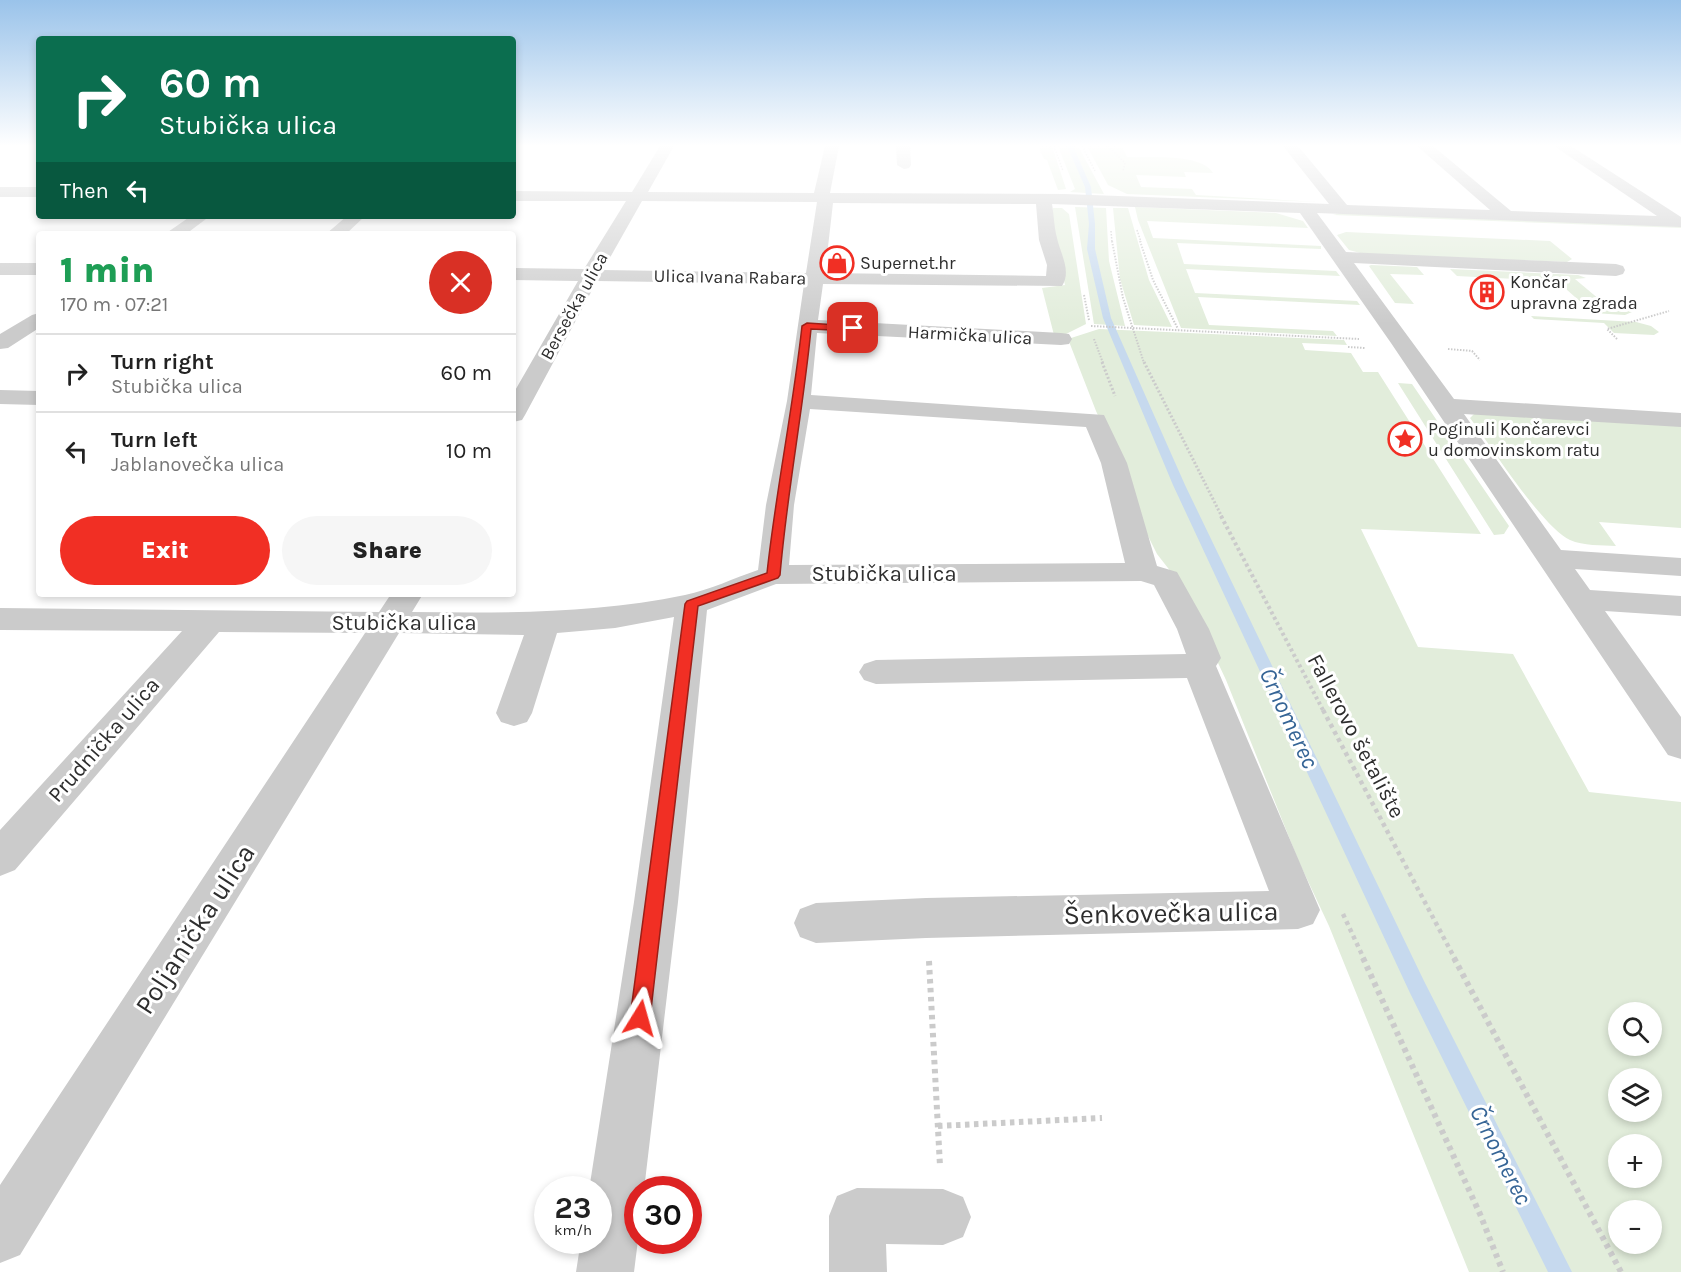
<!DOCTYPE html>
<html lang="en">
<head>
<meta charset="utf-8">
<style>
	:root { --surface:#fff; --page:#f6f6f6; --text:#222; --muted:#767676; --line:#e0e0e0; --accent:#f12f24 }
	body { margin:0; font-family:Karla,sans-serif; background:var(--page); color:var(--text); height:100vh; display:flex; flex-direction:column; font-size:22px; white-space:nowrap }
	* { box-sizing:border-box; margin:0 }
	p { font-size:20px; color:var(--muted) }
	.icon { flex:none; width:33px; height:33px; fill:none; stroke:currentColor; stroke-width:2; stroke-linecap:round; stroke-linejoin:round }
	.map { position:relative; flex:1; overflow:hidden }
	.sheet { position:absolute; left:36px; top:231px; width:480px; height:366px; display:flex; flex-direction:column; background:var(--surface); border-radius:6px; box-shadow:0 3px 9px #0003 }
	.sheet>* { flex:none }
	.guide { position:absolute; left:36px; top:36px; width:480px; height:183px; border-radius:6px; box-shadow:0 3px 9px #0003; background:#0b6e4f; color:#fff; overflow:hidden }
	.controls { position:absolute; left:1608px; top:1002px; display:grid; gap:12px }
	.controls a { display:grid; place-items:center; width:54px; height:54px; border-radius:50%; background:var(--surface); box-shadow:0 3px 9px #0003; font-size:30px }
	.speed { position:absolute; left:534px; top:1176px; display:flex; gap:12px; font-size:30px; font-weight:700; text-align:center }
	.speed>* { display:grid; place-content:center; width:78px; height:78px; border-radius:50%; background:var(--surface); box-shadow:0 3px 9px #0003; line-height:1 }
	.speed small { font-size:15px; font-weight:400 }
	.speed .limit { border:9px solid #d22; background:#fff; color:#111 }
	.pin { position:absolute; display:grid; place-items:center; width:51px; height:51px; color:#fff; margin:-26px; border-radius:12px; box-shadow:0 3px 9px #0006 }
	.me { position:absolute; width:66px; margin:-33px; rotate:8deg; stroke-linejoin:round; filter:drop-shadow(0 0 4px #0008) }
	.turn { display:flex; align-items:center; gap:21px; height:126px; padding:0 24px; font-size:27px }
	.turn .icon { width:78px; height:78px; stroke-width:2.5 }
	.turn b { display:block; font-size:42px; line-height:51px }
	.then { display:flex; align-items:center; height:57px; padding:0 24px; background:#0003; gap:12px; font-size:22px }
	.round { display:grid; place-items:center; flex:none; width:63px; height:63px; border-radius:32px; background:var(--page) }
	.summary { display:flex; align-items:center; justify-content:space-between; height:102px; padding:0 24px }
	h1 { font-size:36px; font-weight:800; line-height:45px; color:#1e9e55 }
	.primary-button { display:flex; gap:12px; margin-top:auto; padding:12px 24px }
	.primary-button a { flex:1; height:69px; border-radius:36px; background:var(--accent); color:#fff; font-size:24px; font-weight:800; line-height:69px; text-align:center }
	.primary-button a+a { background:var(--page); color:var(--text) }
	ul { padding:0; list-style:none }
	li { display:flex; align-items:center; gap:18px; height:78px; padding:0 24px; border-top:2px solid var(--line) }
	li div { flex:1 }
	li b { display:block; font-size:22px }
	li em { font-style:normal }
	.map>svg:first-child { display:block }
	.green { fill:#e2eddb; fill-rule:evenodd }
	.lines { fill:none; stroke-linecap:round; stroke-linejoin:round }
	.stream { fill:#c6d9ee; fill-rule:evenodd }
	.path-far5 { stroke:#cbcbcb; stroke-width:1.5; stroke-dasharray:1.5 1.5; stroke-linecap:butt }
	.path-far4 { stroke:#cbcbcb; stroke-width:2; stroke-dasharray:1.5 1.5; stroke-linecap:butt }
	.path-far3 { stroke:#cbcbcb; stroke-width:3; stroke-dasharray:2 2; stroke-linecap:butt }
	.path-far2 { stroke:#cbcbcb; stroke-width:4; stroke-dasharray:3 3; stroke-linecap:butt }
	.path-far1 { stroke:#cbcbcb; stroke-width:4.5; stroke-dasharray:4 4; stroke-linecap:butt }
	.path { stroke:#cbcbcb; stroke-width:6; stroke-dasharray:4.5 4.5; stroke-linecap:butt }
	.minor { fill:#cbcbcb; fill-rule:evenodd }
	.route { fill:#f12f24; stroke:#9d1f17; stroke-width:1.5 }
	.labels { text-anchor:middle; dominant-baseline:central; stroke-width:6; stroke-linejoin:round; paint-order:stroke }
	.far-poi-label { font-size:18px; fill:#2e2e2e; stroke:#fff; text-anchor:start }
	.far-street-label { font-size:18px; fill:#2e2e2e; stroke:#fff }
	.street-label { font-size:22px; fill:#2e2e2e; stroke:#fff }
	.water-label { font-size:24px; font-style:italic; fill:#366596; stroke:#fff }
	.near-street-label { font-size:27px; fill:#2e2e2e; stroke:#fff }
</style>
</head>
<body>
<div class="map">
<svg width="1681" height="1272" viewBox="0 0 1681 1272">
	<rect width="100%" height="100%" fill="#fff"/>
	<path class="green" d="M 1038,146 L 1052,146 L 1066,189 L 1058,190 L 1047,160 L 1044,159 Z
		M 1058,146 L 1078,146 L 1104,194 L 1070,192 L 1075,189 Z
		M 1087,146 L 1122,146 L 1127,157 C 1150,158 1201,153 1213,173 L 1184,172 L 1186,177 L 1136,175 L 1141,187 L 1192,189 L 1196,195 L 1318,202 L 1127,194 L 1108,185 Z
		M 1075,207 L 1106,208 L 1109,261 L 1125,326 L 1094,324 Z
		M 1135,207 L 1276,213 L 1303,221 L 1308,228 L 1147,221 L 1153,238 L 1321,246 L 1321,249 L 1177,243 L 1184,264 L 1336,271 L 1340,276 L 1186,269 L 1195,293 L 1357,301 L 1360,305 L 1198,297 L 1209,325 L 1333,331 L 1337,336 L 1181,328 L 1138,220 Z
		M 1053,208 L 1062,208 L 1069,214 L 1086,324 L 1064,335 L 1054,335 L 1042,288 L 1065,285 L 1053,232 Z
		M 1128,208 L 1149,280 L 1172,327 L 1134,325 L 1120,279 L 1113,208 Z
		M 1341,213 L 1681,226 L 1681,228 L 1333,215 Z
		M 1346,232 L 1550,241 L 1572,259 L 1567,262 L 1364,254 L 1349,250 L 1337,235 Z
		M 1371,265 L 1417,267 L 1424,275 L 1390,274 L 1414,304 L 1395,303 L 1369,266 Z
		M 1450,269 L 1578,275 L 1586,278 L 1575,279 L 1606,305 L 1632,312 L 1625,315 L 1593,313 L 1557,281 L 1457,276 Z
		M 1531,316 L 1636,322 L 1651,326 L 1659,332 L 1654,335 L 1614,333 L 1604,323 L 1534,319 Z
		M 1099,329 L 1344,340 L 1347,345 L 1302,343 L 1305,350 L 1351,353 L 1363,372 L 1378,372 L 1481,534 L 1361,529 L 1418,647 L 1513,654 L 1589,792 L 1681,802 L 1681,1272 L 1469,1272 L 1329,926 L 1299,862 L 1226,680 L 1182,586 L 1157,554 L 1140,520 L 1128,480 L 1096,411 L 1068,339 ZM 1618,1012 L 1652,1012 L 1652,1046 L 1618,1046 ZM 1618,1078 L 1652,1078 L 1652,1112 L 1618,1112 ZM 1618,1144 L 1652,1144 L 1652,1178 L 1618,1178 ZM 1618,1210 L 1652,1210 L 1652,1244 L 1618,1244 Z
		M 1398,383 L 1412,384 L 1509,526 L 1504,534 L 1494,535 Z
		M 1476,412 L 1681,425 L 1681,528 L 1599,522 L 1616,546 C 1602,545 1583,546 1570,540 C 1542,527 1491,446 1470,418 Z"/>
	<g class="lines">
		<path class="stream" d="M 1067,146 L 1073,146 L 1091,187 L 1095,224 L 1095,249 L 1111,318 L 1185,485 L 1424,981 L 1572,1272 L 1548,1272 L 1410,993 L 1173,485 L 1103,318 L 1087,249 L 1089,224 L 1085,187 Z"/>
		<path class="path-far5" d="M 1046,146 L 1055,149
			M 1054,146 L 1063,171
			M 1082,146 L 1095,171
			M 1108,146 L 1125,163 L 1123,171
			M 1137,230 L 1141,242
			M 1111,231 L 1112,242"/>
		<path class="path-far4" d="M 1112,241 L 1123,298 L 1144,363
			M 1140,241 L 1153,280 L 1178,329
			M 1084,295 L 1089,320
			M 1091,326 L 1359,339
			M 1094,339 L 1103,363
			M 1617,339 L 1607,329 L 1669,311
			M 1348,347 L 1365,348
			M 1448,349 L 1472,351 L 1480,360"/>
		<path class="path-far3" d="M 1102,362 L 1115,396
			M 1144,362 L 1222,517"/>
		<path class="path-far2" d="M 1221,516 L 1324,712"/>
		<path class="path-far1" d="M 1323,710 L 1455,959
			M 1343,914 L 1364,959"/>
		<path class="path" d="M 1363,958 L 1480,1214 L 1503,1272
			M 1454,958 L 1621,1272
			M 929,961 L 940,1166
			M 938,1126 L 1102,1118"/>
		<path class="minor" d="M 660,146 L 674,146 L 648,192 L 814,193 L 825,146 L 839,146 L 830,193 L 1065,194 L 1329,204 L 1283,146 L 1298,146 L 1347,205 L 1490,210 L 1417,146 L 1433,146 L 1511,211 L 1657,216 L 1554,146 L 1571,146 L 1681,217 L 1681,227 L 1317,213 L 1346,252 L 1616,264 L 1623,266 L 1625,270 L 1623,274 L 1616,276 L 1354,263 L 1454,399 L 1681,413 L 1681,427 L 1464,414 L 1561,550 L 1681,558 L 1681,576 L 1575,569 L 1590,590 L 1681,596 L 1681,616 L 1605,611 L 1681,717 L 1681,759 L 1668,755 L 1391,343 L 1300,213 L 1052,204 C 1054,215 1054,227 1057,238 C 1060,253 1072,271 1062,286 L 823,284 L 818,320 L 1061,333 L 1069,334 L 1072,339 L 1069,344 L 1061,345 L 817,333 L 811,395 L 1104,415 L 1127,463 L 1157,566 L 1177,572 L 1209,629 L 1221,658 L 1216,666 L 1320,910 L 1313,924 L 1298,929 L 926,938 L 816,943 L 800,937 L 794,923 L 800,909 L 816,903 L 926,898 L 1269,891 L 1187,678 L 876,684 L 864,680 L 859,672 L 864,664 L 876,660 L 1186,654 L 1177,629 L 1154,585 L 1141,581 L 776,584 L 707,610 L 678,902 L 644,1190 L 638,1190 L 638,1240 L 634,1272 L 576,1272 L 581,1240 L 598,1240 L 598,1190 L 589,1190 L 634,902 L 674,617 L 615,628 L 557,633 L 532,713 L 527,722 L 514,726 L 501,722 L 496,713 L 524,635 L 399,633 L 20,1255 L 0,1263 L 0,1185 L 365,633 L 219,632 L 15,870 L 0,876 L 0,830 L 182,631 L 0,630 L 0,608 L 379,612 L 391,594 L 423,594 L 412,612 C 503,613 595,614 685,595 C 710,590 734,578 758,570 L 766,505 L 787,401 L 804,284 L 597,281 L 525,415 L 522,420 L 513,422 L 513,394 L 578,281 L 513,280 L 513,268 L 584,269 L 626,201 L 513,201 L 513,191 L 632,192 ZM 642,201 L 817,202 L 806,273 L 603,270 ZM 833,203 L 1036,204 L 1039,240 L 1047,265 L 1046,276 L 825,273 ZM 810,409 L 1086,427 L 1101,463 L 1125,563 L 789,565 L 794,505 Z
			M 896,146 L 910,146 L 911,165 L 909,168 L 904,169 L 897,165 Z
			M 0,187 L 39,187 L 39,197 L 0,197 Z
			M 191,216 L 210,216 L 186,234 L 165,234 Z
			M 347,216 L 365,216 L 346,234 L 326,234 Z
			M 0,263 L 39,263 L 39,275 L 0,275 Z
			M 39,313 L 39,328 L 8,348 L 0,349 L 0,334 L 32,315 Z
			M 0,390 L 39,391 L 39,405 L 0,404 Z
			M 857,1188 L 943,1189 L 963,1197 L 971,1217 L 963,1237 L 943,1245 L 886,1244 L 887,1272 L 829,1272 L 829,1216 L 837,1196 Z"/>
	</g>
	<linearGradient id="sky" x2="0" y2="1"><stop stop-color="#9ac3ea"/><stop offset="0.45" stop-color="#fff"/><stop offset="1" stop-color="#fff" stop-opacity="0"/></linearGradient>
	<rect width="1681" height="324" fill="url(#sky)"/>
	<path class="route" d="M 807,323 L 853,326 L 857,328 L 853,331 L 811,329 C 803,411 787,492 780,575 L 778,578 L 698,606 L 650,1018 L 647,1024 L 640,1027 L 633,1024 L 630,1018 L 685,604 L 687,601 L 767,573 C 776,490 793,409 802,326 Z"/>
	<defs>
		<g id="shop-ring" transform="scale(1.725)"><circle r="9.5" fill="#fff" stroke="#f12f24" stroke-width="1.5"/><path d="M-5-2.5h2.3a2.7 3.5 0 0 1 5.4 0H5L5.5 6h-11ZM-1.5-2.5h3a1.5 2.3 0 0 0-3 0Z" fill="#f12f24"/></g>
		<g id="building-ring" transform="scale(1.725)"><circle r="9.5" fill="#fff" stroke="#f12f24" stroke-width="1.5"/><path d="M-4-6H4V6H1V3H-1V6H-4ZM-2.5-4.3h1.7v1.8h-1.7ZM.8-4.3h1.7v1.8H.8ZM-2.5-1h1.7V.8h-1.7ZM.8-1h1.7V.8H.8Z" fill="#f12f24"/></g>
		<g id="sight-ring" transform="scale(1.725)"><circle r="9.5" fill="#fff" stroke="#f12f24" stroke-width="1.5"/><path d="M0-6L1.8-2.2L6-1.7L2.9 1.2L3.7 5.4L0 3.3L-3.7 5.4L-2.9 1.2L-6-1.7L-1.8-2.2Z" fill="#f12f24"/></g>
	</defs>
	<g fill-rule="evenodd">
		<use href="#shop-ring" x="837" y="263"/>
		<use href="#building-ring" x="1487" y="292"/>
		<use href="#sight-ring" x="1405" y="439"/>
	</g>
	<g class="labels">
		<g class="far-poi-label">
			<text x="860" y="263">Supernet.hr</text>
			<text x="1510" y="282">Končar<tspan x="1510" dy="21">upravna zgrada</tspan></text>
			<text x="1428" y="429">Poginuli Končarevci<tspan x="1428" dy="21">u domovinskom ratu</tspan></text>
		</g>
		<g class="far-street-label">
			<text transform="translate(730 277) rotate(1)">Ulica Ivana Rabara</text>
			<text transform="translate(574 306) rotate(-61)">Bersečka ulica</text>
			<text transform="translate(970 335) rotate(3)">Harmička ulica</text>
		</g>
		<g class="street-label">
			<text x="884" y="574">Stubička ulica</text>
			<text x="404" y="623">Stubička ulica</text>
			<text transform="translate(1356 736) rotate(62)">Fallerovo šetalište</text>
			<text transform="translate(104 740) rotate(-49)">Prudnička ulica</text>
		</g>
		<g class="water-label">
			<text transform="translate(1289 718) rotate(65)">Črnomerec</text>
			<text transform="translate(1501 1155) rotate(63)">Črnomerec</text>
		</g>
		<g class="near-street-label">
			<text transform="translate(1171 913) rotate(-1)">Šenkovečka ulica</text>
			<text transform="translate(195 929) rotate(-57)">Poljanička ulica</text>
		</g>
	</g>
</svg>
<div class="controls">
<a><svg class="icon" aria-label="search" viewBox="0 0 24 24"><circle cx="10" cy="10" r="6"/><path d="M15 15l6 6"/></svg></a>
<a><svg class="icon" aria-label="layers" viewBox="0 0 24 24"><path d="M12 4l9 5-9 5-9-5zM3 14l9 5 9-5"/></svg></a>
<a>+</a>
<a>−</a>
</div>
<div class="speed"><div>23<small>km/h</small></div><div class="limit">30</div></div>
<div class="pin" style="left:853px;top:328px;background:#d93025"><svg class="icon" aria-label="arrive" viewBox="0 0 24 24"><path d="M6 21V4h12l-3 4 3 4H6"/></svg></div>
<svg class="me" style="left:640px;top:1018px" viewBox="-20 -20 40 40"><path d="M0-17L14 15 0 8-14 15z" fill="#f12f24" stroke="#fff" stroke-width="4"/></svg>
<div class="guide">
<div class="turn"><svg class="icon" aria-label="right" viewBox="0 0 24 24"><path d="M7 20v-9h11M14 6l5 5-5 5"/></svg><div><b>60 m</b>Stubička ulica</div></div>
<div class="then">Then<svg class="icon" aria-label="left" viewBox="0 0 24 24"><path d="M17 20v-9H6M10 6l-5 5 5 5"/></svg></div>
</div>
<section class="sheet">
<div class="summary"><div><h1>1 min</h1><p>170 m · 07:21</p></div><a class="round" style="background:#d93025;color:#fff"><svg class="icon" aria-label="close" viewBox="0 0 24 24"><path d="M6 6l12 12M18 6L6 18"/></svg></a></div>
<ul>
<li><svg class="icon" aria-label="right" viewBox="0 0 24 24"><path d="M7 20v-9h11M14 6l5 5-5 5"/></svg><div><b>Turn right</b><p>Stubička ulica</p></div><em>60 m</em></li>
<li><svg class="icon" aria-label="left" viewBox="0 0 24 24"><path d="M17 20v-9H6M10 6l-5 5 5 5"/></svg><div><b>Turn left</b><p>Jablanovečka ulica</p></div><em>10 m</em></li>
</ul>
<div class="primary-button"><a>Exit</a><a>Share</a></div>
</section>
</div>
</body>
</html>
